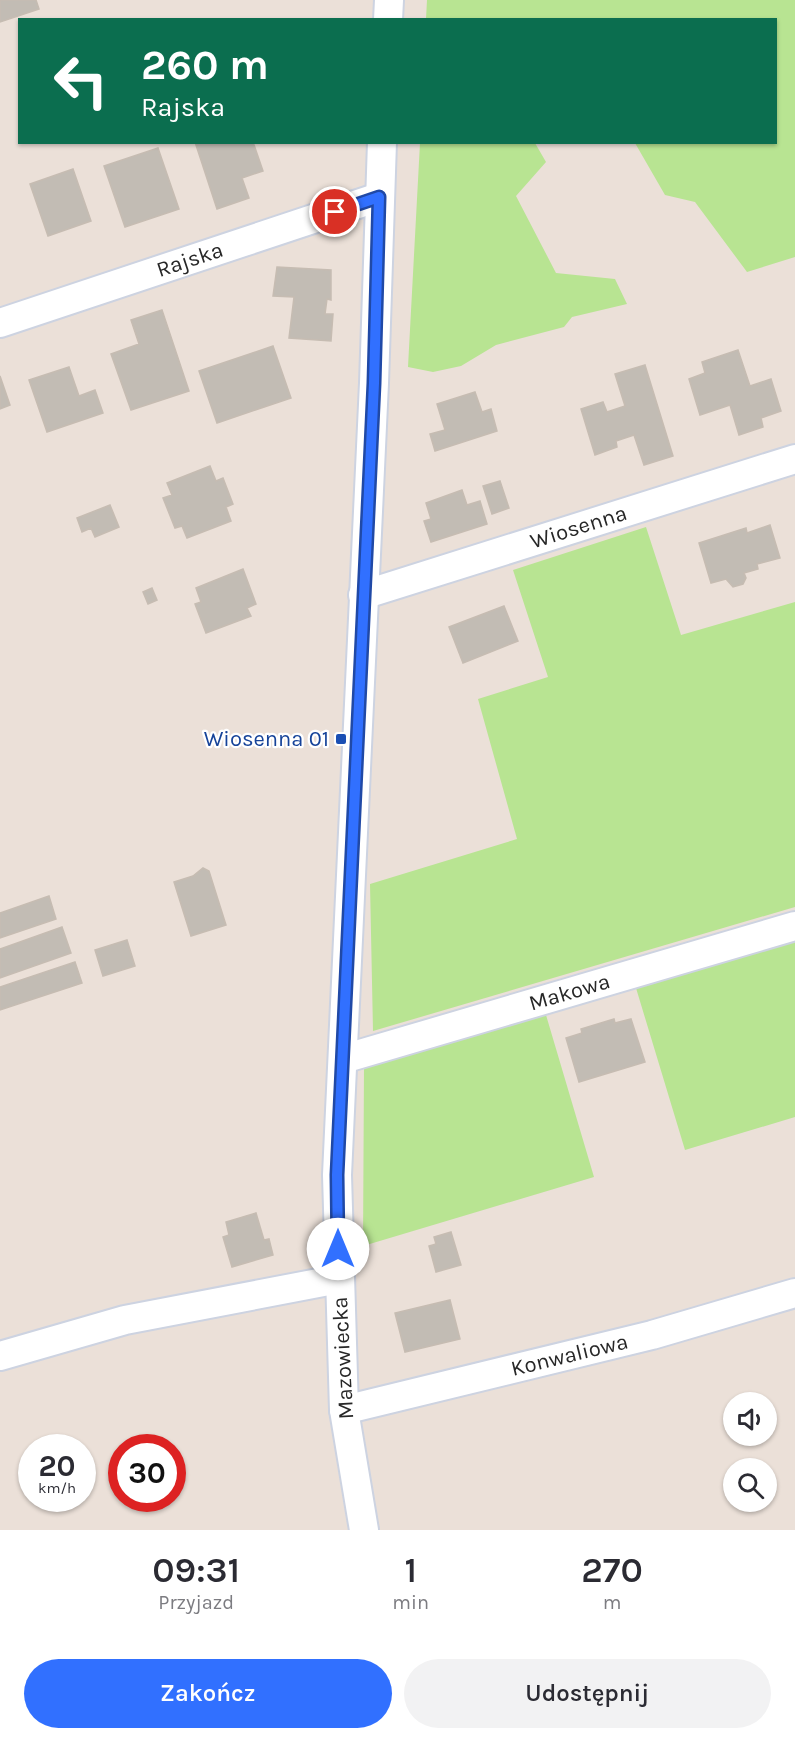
<!DOCTYPE html>
<html lang="pl">
<head>
<meta charset="utf-8">
<style>
	:root { --surface:#fff; --page:#f2f2f3; --text:#2b2b33; --muted:#7c7c81; --accent:#3170ff }
	body { margin:0; font-family:Karla,sans-serif; background:var(--page); color:var(--text); height:100vh; display:flex; flex-direction:column; font-size:22px; white-space:nowrap }
	* { box-sizing:border-box; margin:0 }
	p { font-size:20px; color:var(--muted) }
	.icon { flex:none; width:33px; height:33px; fill:none; stroke:currentColor; stroke-width:2; stroke-linecap:round; stroke-linejoin:round }
	.map { position:relative; height:1530px; overflow:hidden }
	.drawer { display:flex; flex-direction:column; background:var(--surface); flex:1 }
	.drawer>* { flex:none }
	.hud { position:absolute; left:18px; top:18px; width:759px; height:126px; border-radius:0px; box-shadow:0 2px 4px #0004; background:#0b6e4f; color:#fff; overflow:hidden }
	.tools { position:absolute; left:723px; top:1392px; display:grid; gap:12px }
	.tools a { display:grid; place-items:center; width:54px; height:54px; border-radius:50%; background:var(--surface); box-shadow:0 2px 4px #0004; font-size:30px }
	.speed { position:absolute; left:18px; top:1434px; display:flex; gap:12px; font-size:30px; font-weight:700; text-align:center }
	.speed>* { display:grid; place-content:center; width:78px; height:78px; border-radius:50%; background:var(--surface); box-shadow:0 2px 4px #0004; line-height:1 }
	.speed small { font-size:15px; font-weight:400 }
	.speed .limit { border:9px solid #d22; background:#fff; color:#111 }
	.pin { position:absolute; display:grid; place-items:center; width:51px; height:51px; color:#fff; margin:-26px; border:3px solid #fff; border-radius:50%; box-shadow:0 2px 6px #0007 }
	.me { position:absolute; width:66px; margin:-33px; rotate:0deg; stroke-linejoin:round; filter:drop-shadow(0 0 4px #0008) }
	.turn { display:flex; align-items:center; gap:21px; height:126px; padding:0 24px; font-size:27px }
	.turn .icon { width:78px; height:78px; stroke-width:2.5 }
	.turn b { display:block; font-size:42px; line-height:51px }
	.eta { display:flex; justify-content:space-evenly; align-items:center; height:102px; text-align:center }
	.eta b { font-size:36px; font-weight:600; line-height:42px }
	.action { display:flex; gap:12px; margin-top:auto; padding:12px 24px }
	.action a { flex:1; height:69px; border-radius:36px; background:var(--accent); color:#fff; font-size:24px; font-weight:600; line-height:69px; text-align:center }
	.action a+a { background:var(--page); color:var(--text) }
	.map>svg:first-child { display:block }
	.green { fill:#b8e492 }
	.building { fill:#c2bcb4; stroke:#c6bcb2; stroke-width:1.5 }
	.lines { fill:none; stroke-linecap:round; stroke-linejoin:round }
	.minor-casing { stroke:#cdd3e1; stroke-width:32 }
	.minor { stroke:#fff; stroke-width:28 }
	.route-casing { stroke:#2049a6; stroke-width:15 }
	.route { stroke:#3170ff; stroke-width:10 }
	.transit-dot { fill:#1a4fb4; stroke:#fff; stroke-width:2 }
	.labels { text-anchor:middle; dominant-baseline:central; stroke-width:4.5; stroke-linejoin:round; paint-order:stroke }
	.street-label { font-size:22px; fill:#272727; stroke:#fff }
	.transit-label { font-size:22px; fill:#164399; stroke:#fff; text-anchor:end }
</style>
</head>
<body>
<div class="map">
<svg width="795" height="1530" viewBox="0 0 795 1530">
	<rect width="100%" height="100%" fill="#ebe0d8"/>
	<path class="green" d="M 427,0 L 795,0 L 795,257 L 747,272 L 695,202 L 665,195 L 635,143 L 776,142 L 776,20 L 426,19 Z
		M 420,143 L 535,143 L 546,162 L 516,196 L 556,273 L 615,279 L 627,304 L 572,317 L 564,327 L 496,345 L 461,366 L 433,372 L 408,367 Z
		M 646,527 L 681,635 L 795,602 L 795,907 L 373,1031 L 370,884 L 517,839 L 478,699 L 548,677 L 513,570 Z
		M 795,940 L 795,1117 L 685,1150 L 636,988 Z
		M 546,1015 L 594,1177 L 363,1246 L 364,1066 Z"/>
	<path class="building" d="M 0,0 L 36,0 L 39,9 L 0,22 Z
		M 195,142 L 253,142 L 263,171 L 242,178 L 249,198 L 217,209 Z
		M 158,148 L 179,209 L 125,227 L 104,166 Z
		M 73,169 L 91,221 L 48,236 L 30,184 Z
		M 277,267 L 331,270 L 331,300 L 327,299 L 325,314 L 333,314 L 331,341 L 289,338 L 294,297 L 273,296 Z
		M 162,310 L 189,391 L 131,410 L 111,354 L 139,344 L 131,320 Z
		M 273,346 L 291,398 L 217,423 L 199,371 Z
		M 738,350 L 750,386 L 771,379 L 781,411 L 761,418 L 763,427 L 739,435 L 730,405 L 700,415 L 689,379 L 705,373 L 702,362 Z
		M 645,365 L 673,456 L 644,465 L 634,435 L 616,441 L 617,447 L 595,455 L 581,409 L 603,402 L 607,412 L 625,406 L 615,374 Z
		M 69,367 L 79,396 L 95,390 L 103,413 L 47,432 L 29,380 Z
		M 0,376 L 10,405 L 0,409 Z
		M 475,392 L 482,412 L 491,409 L 497,431 L 435,451 L 430,434 L 445,430 L 437,404 Z
		M 210,466 L 216,481 L 223,478 L 233,504 L 226,507 L 231,521 L 187,538 L 182,526 L 175,528 L 163,498 L 172,495 L 167,483 Z
		M 500,481 L 509,508 L 492,514 L 483,486 Z
		M 462,490 L 467,505 L 480,501 L 487,524 L 431,542 L 424,521 L 431,519 L 426,503 Z
		M 110,505 L 119,527 L 95,537 L 91,528 L 82,532 L 77,518 Z
		M 770,525 L 780,558 L 757,564 L 758,569 L 744,573 L 746,578 L 743,584 L 733,587 L 726,579 L 711,583 L 699,543 L 746,528 L 747,533 Z
		M 243,569 L 256,604 L 247,608 L 251,616 L 206,633 L 195,604 L 201,602 L 196,588 Z
		M 152,588 L 157,600 L 148,604 L 143,592 Z
		M 504,606 L 518,641 L 463,663 L 449,627 Z
		M 203,868 L 209,871 L 226,925 L 191,936 L 174,882 L 193,876 Z
		M 49,896 L 56,919 L 0,938 L 0,913 Z
		M 62,927 L 71,953 L 0,978 L 0,949 Z
		M 127,940 L 135,966 L 103,976 L 95,950 Z
		M 75,962 L 82,983 L 0,1010 L 0,987 Z
		M 614,1019 L 615,1023 L 631,1019 L 645,1062 L 579,1082 L 566,1038 L 582,1033 L 581,1029 Z
		M 256,1213 L 264,1240 L 269,1239 L 273,1255 L 232,1267 L 223,1237 L 229,1235 L 226,1222 Z
		M 451,1232 L 461,1265 L 436,1272 L 429,1246 L 436,1244 L 434,1237 Z
		M 450,1300 L 460,1339 L 405,1352 L 395,1313 Z"/>
	<g class="lines">
		<g class="minor-casing">
			<g id="minor">
				<path d="M 388,20 L 389,0"/>
				<path id="s1" d="M 0,323 L 379,197"/>
				<path id="s2" d="M 363,595 L 795,459"/>
				<path id="s3" d="M 343,1059 L 795,926"/>
				<path d="M 0,1356 L 125,1320 L 339,1279"/>
				<path id="s4" d="M 344,1410 L 652,1335 L 795,1293"/>
				<path d="M 364,1530 L 344,1410 L 337,1175 L 374,383 L 382,142"/>
			</g>
		</g>
		<use href="#minor" class="minor"/>
	</g>
	<g class="lines">
		<g class="route-casing">
			<path id="route" d="M 335,212 L 379,197 L 374,383 L 337,1175 L 338,1249"/>
		</g>
		<use href="#route" class="route"/>
	</g>
	<rect class="transit-dot" x="335" y="733" width="12" height="12" rx="3"/>
	<g class="labels">
		<g class="street-label">
			<text stroke="none"><textPath href="#s1" startOffset="200">Rajska</textPath></text>
			<text stroke="none"><textPath href="#s2" startOffset="226">Wiosenna</textPath></text>
			<text stroke="none"><textPath href="#s3" startOffset="236">Makowa</textPath></text>
			<text stroke="none"><textPath href="#s4" startOffset="232">Konwaliowa</textPath></text>
			<text transform="translate(343 1358) rotate(-93)">Mazowiecka</text>
		</g>
		<g class="transit-label">
			<text x="329" y="739">Wiosenna 01</text>
		</g>
	</g>
</svg>
<div class="tools">
<a><svg class="icon" aria-label="sound" viewBox="0 0 24 24"><path d="M4 9h4l5-4v14l-5-4H4zM17 9q2 3 0 6"/></svg></a>
<a><svg class="icon" aria-label="search" viewBox="0 0 24 24"><circle cx="10" cy="10" r="6"/><path d="M15 15l6 6"/></svg></a>
</div>
<div class="speed"><div>20<small>km/h</small></div><div class="limit">30</div></div>
<div class="pin" style="left:335px;top:212px;background:#d93025"><svg class="icon" aria-label="arrive" viewBox="0 0 24 24"><path d="M6 21V4h12l-3 4 3 4H6"/></svg></div>
<svg class="me" style="left:338px;top:1249px" viewBox="-20 -20 40 40"><circle r="19" fill="#fff"/><path d="M0-13L10 11 0 6-10 11z" fill="#3170ff"/></svg>
<div class="hud">
<div class="turn"><svg class="icon" aria-label="left" viewBox="0 0 24 24"><path d="M17 20v-9H6M10 6l-5 5 5 5"/></svg><div><b>260 m</b>Rajska</div></div>
</div>
</div>
<section class="drawer">
<div class="eta">
<div><b>09:31</b><p>Przyjazd</p></div>
<div><b>1</b><p>min</p></div>
<div><b>270</b><p>m</p></div>
</div>
<div class="action"><a>Zakończ</a><a>Udostępnij</a></div>
</section>
</body>
</html>
